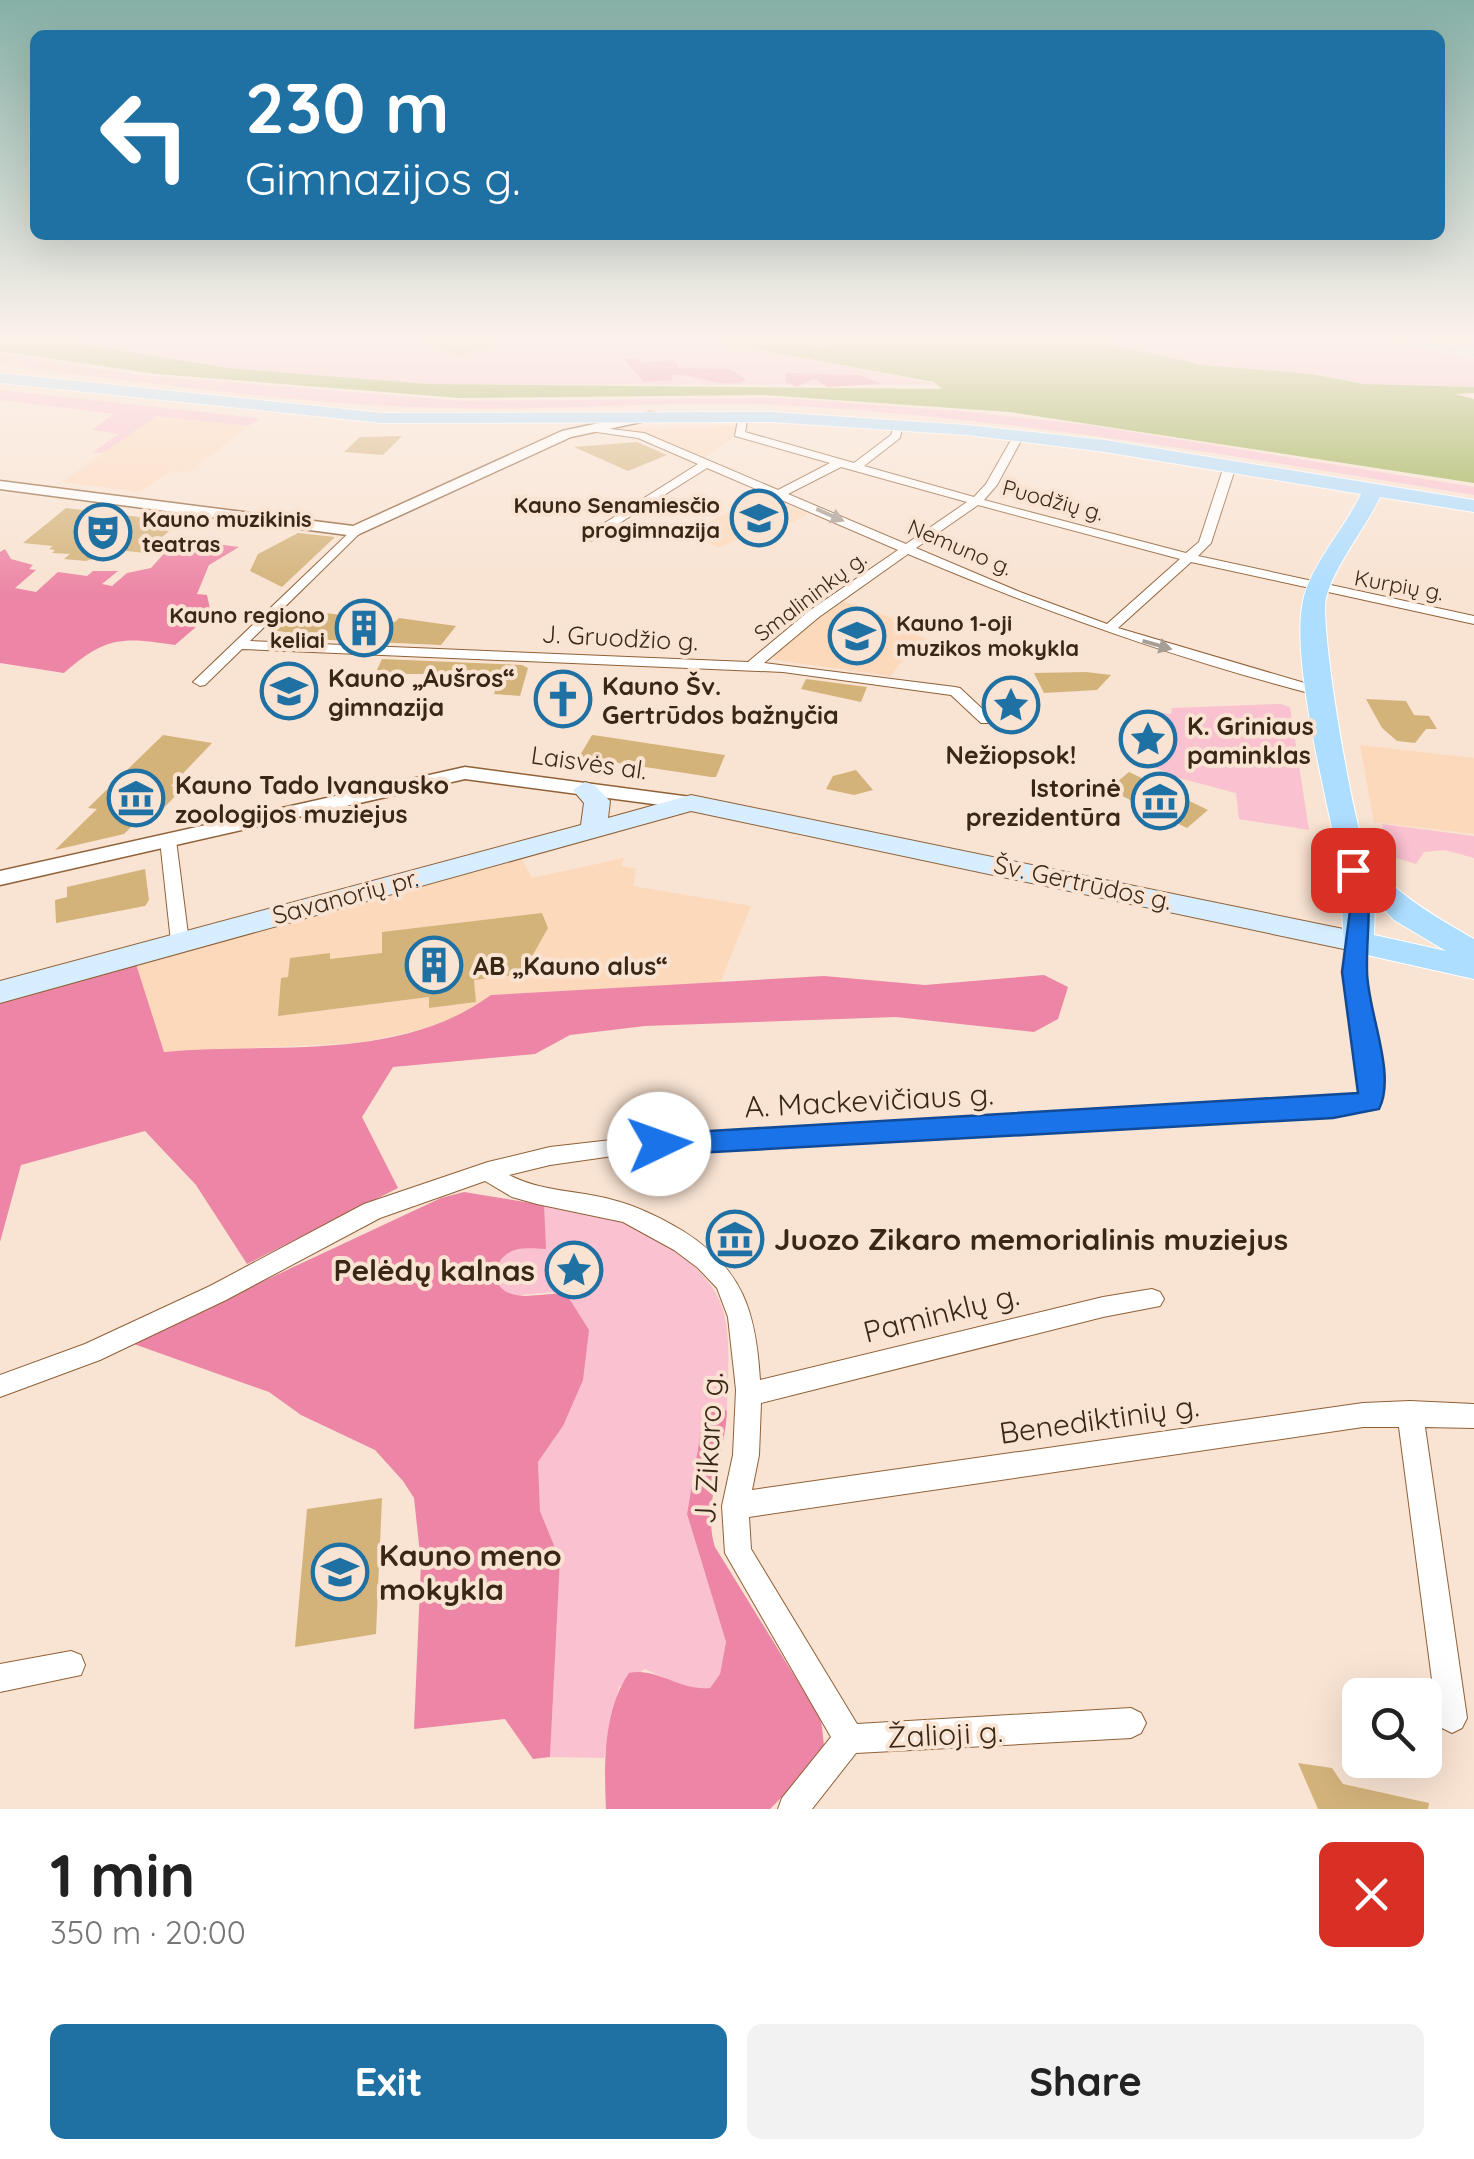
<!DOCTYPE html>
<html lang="en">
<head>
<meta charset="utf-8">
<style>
	:root { --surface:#fff; --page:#f2f2f2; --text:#222; --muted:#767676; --accent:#2071a3 }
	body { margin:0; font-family:Quicksand,sans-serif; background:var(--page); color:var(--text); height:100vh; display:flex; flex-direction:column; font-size:38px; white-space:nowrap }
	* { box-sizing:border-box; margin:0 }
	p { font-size:32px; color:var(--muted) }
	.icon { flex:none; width:55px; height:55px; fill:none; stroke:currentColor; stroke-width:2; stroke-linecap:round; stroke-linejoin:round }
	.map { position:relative; height:1809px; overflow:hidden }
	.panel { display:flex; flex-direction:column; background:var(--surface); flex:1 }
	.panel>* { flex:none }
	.banner { position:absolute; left:30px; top:30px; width:1415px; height:210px; border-radius:15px; box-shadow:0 10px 40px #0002; background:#2071a3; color:#fff; overflow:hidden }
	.fabs { position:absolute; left:1342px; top:1678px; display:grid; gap:20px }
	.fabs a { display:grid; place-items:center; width:100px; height:100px; border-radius:15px; background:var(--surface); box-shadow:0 10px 40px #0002; font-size:50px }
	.pin { position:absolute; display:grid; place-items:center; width:85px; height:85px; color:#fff; margin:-42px; border-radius:20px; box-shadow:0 5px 15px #0006 }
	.me { position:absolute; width:110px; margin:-55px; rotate:87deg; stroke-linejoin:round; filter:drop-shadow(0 0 8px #0008) }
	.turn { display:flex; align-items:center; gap:35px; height:210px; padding:0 50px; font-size:45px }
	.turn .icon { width:130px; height:130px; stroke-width:2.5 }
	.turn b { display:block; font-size:70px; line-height:85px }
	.round { display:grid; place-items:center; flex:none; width:105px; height:105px; border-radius:15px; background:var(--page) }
	.head { display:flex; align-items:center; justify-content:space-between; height:170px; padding:0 50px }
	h1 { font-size:60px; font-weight:800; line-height:75px }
	.cta { display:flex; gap:20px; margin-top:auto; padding:20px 50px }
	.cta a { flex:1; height:115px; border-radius:15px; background:var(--accent); color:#fff; font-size:40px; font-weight:800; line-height:115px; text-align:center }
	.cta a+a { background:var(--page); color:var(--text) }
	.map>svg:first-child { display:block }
	.built { fill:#fdd9bc }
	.green { fill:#fac1d0 }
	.forest { fill:#ed86a6 }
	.water { fill:#94ab45 }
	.building { fill:#d4b37b }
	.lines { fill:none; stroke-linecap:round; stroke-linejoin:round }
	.minor-casing { stroke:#906138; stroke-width:2 }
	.tertiary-casing { stroke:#906138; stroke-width:3 }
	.secondary-casing { stroke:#906138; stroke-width:2 }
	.primary-casing { stroke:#fff; stroke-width:2 }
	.minor { fill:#fff; fill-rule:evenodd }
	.tertiary { fill:#fff; fill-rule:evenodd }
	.secondary { fill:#d6eeff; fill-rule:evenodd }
	.primary { fill:#adddff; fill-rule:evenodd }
	.oneway { fill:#a79e96 }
	.route { fill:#1a73e8; stroke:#114b97; stroke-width:2.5 }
	.labels { text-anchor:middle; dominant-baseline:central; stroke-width:8; stroke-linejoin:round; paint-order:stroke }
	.far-street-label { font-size:22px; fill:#3b2715; stroke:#f9e3d2 }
	.far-poi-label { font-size:22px; font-weight:bold; fill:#3b2715; stroke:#f9e3d2; text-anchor:end }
	.street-label { font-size:25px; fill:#3b2715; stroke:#f9e3d2 }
	.poi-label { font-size:25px; font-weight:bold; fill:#3b2715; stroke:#f9e3d2; text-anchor:start }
	.near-street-label { font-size:30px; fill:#3b2715; stroke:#f9e3d2 }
	.near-poi-label { font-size:30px; font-weight:bold; fill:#3b2715; stroke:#f9e3d2; text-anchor:start }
</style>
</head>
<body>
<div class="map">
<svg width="1474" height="1809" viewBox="0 0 1474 1809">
	<rect width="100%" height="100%" fill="#f9e3d2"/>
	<path class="built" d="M 156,416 L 248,426 L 188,473 L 171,471 L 140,492 L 62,482 Z
		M 750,426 L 704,458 L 625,427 L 662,428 Z
		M 762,494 L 808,514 L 762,538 L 750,533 L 719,548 L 688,533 Z
		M 843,601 L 921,628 L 913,634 L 927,639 L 915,642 L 891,676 L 775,660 L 772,655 Z
		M 1360,745 L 1474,758 L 1474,834 L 1374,822 Z
		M 521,858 L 532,878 L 624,858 L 621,866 L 636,869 L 633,886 L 751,906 L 720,983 L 491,995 L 466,1014 L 419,1030 L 358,1043 L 163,1052 L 136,964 Z"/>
	<path class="green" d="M 68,342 L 718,342 L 943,385 L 428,384 L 227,368 Z
		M 1100,342 L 1388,342 L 1474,357 L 1474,387 L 1363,384 L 1312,374 L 1203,365 Z
		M 0,354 L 139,375 L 465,401 L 782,398 L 970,412 L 1088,425 L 1474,487 L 1474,495 C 1253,459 1027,420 798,406 C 680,398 562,412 444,408 C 312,405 178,386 46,371 L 0,364 Z
		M 0,390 L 257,418 L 259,419 L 248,426 L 156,416 L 103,453 L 93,452 L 119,434 L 92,430 L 114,414 L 0,400 Z
		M 1280,704 L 1290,707 L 1309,830 L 1239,819 L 1236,793 L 1179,778 L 1120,752 L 1139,710 L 1171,714 L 1172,708 Z
		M 1382,824 L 1474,836 L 1474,858 L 1445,850 L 1424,852 L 1416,864 L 1390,856 Z
		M 544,1205 C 559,1207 576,1207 590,1210 C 637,1220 709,1262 723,1310 C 732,1342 727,1379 727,1411 L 713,1406 L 703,1419 L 687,1514 L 726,1642 L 720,1674 L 710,1688 L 691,1690 L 645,1669 L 619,1687 L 604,1758 L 550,1757 L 560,1560 L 540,1511 L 538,1462 L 563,1426 L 553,1292 L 509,1296 L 498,1287 L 493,1275 C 502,1253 528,1228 544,1205 Z"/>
	<path class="forest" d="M 639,358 L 640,363 L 675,360 L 679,368 L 731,369 L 746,380 C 723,391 696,373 671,375 L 673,380 L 644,382 L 623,359 Z
		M 787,373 L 859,375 L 882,384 L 827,387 L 814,378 L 797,387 L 785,382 Z
		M 177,539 L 239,547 L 209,565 L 197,594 L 207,595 L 211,614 L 175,645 C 122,637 106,636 64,673 L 0,663 L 0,552 L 5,549 L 11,559 L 33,565 L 29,569 L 36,570 L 15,588 L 36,592 L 58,572 L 87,576 L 93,571 L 118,571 L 102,584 L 112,586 L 127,573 L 151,568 Z
		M 136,964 L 164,1052 C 272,1042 398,1063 491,995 L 824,976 L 925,985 L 1044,975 L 1068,987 L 1058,1019 L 1034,1032 L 896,1017 L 645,1026 L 570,1035 L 535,1054 L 393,1067 L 362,1117 L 398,1188 L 247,1264 L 196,1185 L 145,1131 L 21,1165 L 0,1242 L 0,1003 Z
		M 464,1192 L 544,1205 L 546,1249 C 517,1247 504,1247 493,1275 C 507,1309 538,1290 567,1295 L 589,1330 L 583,1380 L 563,1426 L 538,1462 L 540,1511 L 560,1560 L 550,1757 L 533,1759 L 505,1719 L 414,1729 L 421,1563 L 414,1498 L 403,1481 L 375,1450 L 301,1415 L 269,1392 L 131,1343 L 441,1198 Z
		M 713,1405 L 727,1411 C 725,1454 702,1508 715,1547 L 821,1719 L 825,1754 L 770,1809 L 606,1809 C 604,1765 603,1711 629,1673 C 657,1667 679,1691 710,1688 L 720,1674 L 726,1642 L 687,1514 L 703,1419 Z"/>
	<path class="water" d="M 0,342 L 68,342 L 227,368 L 428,384 L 942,389 L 934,382 L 718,342 L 796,342 L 825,348 L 828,345 L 816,342 L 1100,342 L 1203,365 L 1312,374 L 1363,384 L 1474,387 L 1474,393 L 1455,394 L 1474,399 L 1474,483 L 1010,412 L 764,395 L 460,398 L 157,374 L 0,351 Z"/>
	<path class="building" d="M 427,342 L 495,342 L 496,345 L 460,356 Z
		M 402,436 L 383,455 L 344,452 L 360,437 Z
		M 637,442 L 667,455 L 628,471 L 574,447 Z
		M 66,508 L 156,519 L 182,519 L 145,553 L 118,550 L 86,561 L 64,559 L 70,554 L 52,553 L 55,550 L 49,549 L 53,546 L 23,543 Z
		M 298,533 L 335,537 L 282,587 L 250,571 L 258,554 Z
		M 326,613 L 395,622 L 399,618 L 456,626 L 441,645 L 330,640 L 273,630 L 290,614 L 321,618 Z
		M 382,659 L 522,665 L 528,668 L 520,696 L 494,694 L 501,674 L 375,674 Z
		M 1086,672 L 1111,675 L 1097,690 L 1044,693 L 1034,673 Z
		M 806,679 L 867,687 L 861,702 L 801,689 Z
		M 1366,699 L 1406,701 L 1414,715 L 1429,716 L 1437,729 L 1426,729 L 1415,743 L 1397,741 L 1382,728 Z
		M 163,735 L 212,743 L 171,786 L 183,788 L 155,817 L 137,821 L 124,834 L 55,850 L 97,809 L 88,808 Z
		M 592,735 L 600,736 L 725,755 L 716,777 L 711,777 L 579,757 Z
		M 856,770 L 873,790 L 854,795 L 826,789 L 833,776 Z
		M 1129,772 L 1208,810 L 1187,828 L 1112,791 L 1115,789 L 1111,787 Z
		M 145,869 L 149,900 L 145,906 L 56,923 L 55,900 L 67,897 L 67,887 Z
		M 542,913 L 548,928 L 526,967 L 514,975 L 474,980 L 476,1002 L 429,1008 L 429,997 L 278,1016 L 281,978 L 288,977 L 290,958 L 330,953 L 330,959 L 382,953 L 382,932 Z
		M 730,1219 L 759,1244 L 740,1259 L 712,1234 Z
		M 382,1498 L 376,1634 L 295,1647 L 307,1509 Z
		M 1298,1763 L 1332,1768 L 1343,1784 L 1429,1803 L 1428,1809 L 1318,1809 Z"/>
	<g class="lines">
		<g class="minor-casing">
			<path id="minor" d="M 739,414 L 748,416 L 745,432 L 854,463 L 891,435 L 895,423 L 903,423 L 900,438 L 864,466 L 974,497 L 986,484 L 1015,433 L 1023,433 L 1024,435 L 997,485 L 984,500 L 1186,553 L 1199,542 L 1224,466 L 1234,464 L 1236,466 L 1211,543 L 1198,556 L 1474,616 L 1474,624 L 1191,562 L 1118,628 L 1325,689 L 1327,692 L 1320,696 C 1177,659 1045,612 908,554 L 819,617 L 764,663 L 955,687 L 960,688 L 991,717 L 991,723 L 981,723 L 951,695 L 783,672 L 242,649 L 205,685 L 200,686 L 193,682 L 355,527 L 361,531 L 359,534 L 250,641 L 748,662 L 809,611 L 898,550 L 707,468 L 591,541 L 581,538 L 698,464 L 638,438 L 590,431 L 585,428 L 586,426 L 644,433 L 778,490 L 830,463 L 735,436 ZM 841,467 L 967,502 L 906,544 L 788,494 ZM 978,505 L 1180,559 L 1107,624 L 1020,592 L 916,548 Z
				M 168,835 L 176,840 L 189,942 L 180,948 L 171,942 L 160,840 Z
				M 1358,936 L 1367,942 L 1363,972 L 1382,1086 L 1376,1107 L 1333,1116 L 620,1155 L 550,1165 L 509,1175 C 541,1192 578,1190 613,1200 C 637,1206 661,1218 683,1231 C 743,1269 756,1312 760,1380 L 1103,1297 L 1152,1289 L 1160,1292 L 1164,1299 L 1160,1306 L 1103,1317 L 761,1403 L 759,1455 L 752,1490 L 1363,1403 L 1410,1401 L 1474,1404 L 1474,1428 L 1425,1427 L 1467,1718 L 1462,1728 L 1452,1733 L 1442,1728 L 1437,1718 L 1399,1427 L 1363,1427 L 749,1517 L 751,1549 L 857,1724 L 1131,1708 L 1141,1713 L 1146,1723 L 1141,1733 L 1131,1738 L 856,1753 L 812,1809 L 778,1809 L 782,1798 L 831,1737 L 725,1553 L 722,1506 L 733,1455 L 736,1390 L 728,1317 L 717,1288 L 698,1268 L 674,1250 L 623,1222 L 537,1204 L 512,1197 L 485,1181 L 380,1218 L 226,1300 L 100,1360 L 0,1397 L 0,1375 L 85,1344 L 210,1286 L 364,1204 L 488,1162 L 550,1147 L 620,1139 L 1333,1100 L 1360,1095 L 1362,1086 L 1345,972 L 1349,942 Z
				M 71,1651 L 81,1655 L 85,1665 L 81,1675 L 0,1692 L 0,1664 Z"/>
		</g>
		<g class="tertiary-casing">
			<path id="tertiary" d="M 650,412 L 655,413 L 655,419 L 571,437 L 355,536 L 0,489 L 0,481 L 353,526 L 562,431 Z
				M 465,767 L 691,797 L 701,803 L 691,809 L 465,779 L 0,885 L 0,871 Z"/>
		</g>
		<g class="secondary-casing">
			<path id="secondary" d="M 585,782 L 594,785 L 610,801 L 608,818 L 691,795 L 1358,932 L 1372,942 L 1358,952 L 691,811 L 0,1003 L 0,981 L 581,825 L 584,803 L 573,790 Z"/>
		</g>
		<g class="primary-casing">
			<path id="primary" d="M 1409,342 L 1474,347 L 1474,357 L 1417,347 Z
				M 0,373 L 382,413 L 771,412 L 967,425 L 1105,440 L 1474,500 L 1474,512 L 1380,497 C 1364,531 1336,562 1326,598 C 1319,625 1355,842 1370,861 C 1398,896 1436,917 1474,939 L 1474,979 L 1358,953 L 1347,950 C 1340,937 1344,887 1340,867 C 1328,802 1290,660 1303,601 C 1310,566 1345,528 1361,494 L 1105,452 L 967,435 L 771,422 L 382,423 L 0,383 ZM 1375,900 L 1394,920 L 1446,951 L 1374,935 Z"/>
		</g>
		<use href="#minor" class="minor"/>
		<use href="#tertiary" class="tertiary"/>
		<use href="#secondary" class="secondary"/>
		<use href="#primary" class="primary"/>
	</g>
	<defs><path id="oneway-solid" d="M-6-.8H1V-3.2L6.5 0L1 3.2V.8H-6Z" transform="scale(2.5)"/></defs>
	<g class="oneway">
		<use href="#oneway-solid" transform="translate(830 515) rotate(24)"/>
		<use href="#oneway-solid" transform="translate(1157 645) rotate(16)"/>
	</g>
	<linearGradient id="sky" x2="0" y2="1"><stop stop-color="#86b0a7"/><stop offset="0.57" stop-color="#fcf2eb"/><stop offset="1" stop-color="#fcf2eb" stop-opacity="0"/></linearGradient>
	<rect width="1474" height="595" fill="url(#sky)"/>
	<path class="route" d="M 1353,863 L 1364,870 C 1373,912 1366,931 1367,971 C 1367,1010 1397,1074 1379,1109 L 1333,1118 L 659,1155 L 650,1152 L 646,1144 L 650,1137 L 659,1134 L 1358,1093 L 1342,972 L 1350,911 L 1342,870 Z"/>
	<defs>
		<g id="school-ring" transform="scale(2.875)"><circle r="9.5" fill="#f9e3d2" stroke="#2071a3" stroke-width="1.5"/><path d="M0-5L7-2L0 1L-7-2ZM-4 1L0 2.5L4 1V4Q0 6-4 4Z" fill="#2071a3"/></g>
		<g id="theatre-ring" transform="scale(2.875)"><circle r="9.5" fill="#f9e3d2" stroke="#2071a3" stroke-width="1.5"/><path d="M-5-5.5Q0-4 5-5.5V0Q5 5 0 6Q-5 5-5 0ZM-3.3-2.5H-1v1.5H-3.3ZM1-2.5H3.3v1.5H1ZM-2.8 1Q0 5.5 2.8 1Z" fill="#2071a3"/></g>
		<g id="building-ring" transform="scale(2.875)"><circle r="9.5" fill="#f9e3d2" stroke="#2071a3" stroke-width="1.5"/><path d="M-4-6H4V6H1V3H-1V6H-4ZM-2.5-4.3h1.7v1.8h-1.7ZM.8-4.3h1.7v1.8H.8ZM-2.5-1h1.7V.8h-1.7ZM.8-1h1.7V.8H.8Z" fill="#2071a3"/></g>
		<g id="church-ring" transform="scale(2.875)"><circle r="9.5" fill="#f9e3d2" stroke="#2071a3" stroke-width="1.5"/><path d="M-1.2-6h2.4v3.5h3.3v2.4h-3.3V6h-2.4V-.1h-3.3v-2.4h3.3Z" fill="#2071a3"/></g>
		<g id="sight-ring" transform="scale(2.875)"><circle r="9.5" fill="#f9e3d2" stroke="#2071a3" stroke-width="1.5"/><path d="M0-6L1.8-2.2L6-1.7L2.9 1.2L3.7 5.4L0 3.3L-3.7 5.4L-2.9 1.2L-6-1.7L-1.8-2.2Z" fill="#2071a3"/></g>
		<g id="museum-ring" transform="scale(2.875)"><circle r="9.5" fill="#f9e3d2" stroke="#2071a3" stroke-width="1.5"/><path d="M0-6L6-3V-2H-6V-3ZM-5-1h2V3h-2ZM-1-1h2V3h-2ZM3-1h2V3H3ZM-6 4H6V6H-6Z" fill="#2071a3"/></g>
	</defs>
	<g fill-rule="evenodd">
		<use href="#school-ring" x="759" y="518"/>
		<use href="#theatre-ring" x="103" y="532"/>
		<use href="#building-ring" x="364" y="628"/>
		<use href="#school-ring" x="857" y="636"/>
		<use href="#school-ring" x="289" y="691"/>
		<use href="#church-ring" x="563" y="699"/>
		<use href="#sight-ring" x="1011" y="705"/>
		<use href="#sight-ring" x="1148" y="739"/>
		<use href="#museum-ring" x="136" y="798"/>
		<use href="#museum-ring" x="1160" y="801"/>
		<use href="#building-ring" x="434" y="965"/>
		<use href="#museum-ring" x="735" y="1239"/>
		<use href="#sight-ring" x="574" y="1270"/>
		<use href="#school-ring" x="340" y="1572"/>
	</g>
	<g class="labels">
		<g class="far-street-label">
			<text transform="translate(1053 500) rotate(15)">Puodžių g.</text>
			<text transform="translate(960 547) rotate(23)">Nemuno g.</text>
			<text transform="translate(1399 585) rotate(10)">Kurpių g.</text>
			<text transform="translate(810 596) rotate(-37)">Smalininkų g.</text>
		</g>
		<g class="far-poi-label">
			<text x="720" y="505">Kauno Senamiesčio<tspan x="720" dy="25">progimnazija</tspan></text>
			<text x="142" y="519" text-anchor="start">Kauno muzikinis<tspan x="142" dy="25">teatras</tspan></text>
			<text x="325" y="615">Kauno regiono<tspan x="325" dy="25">keliai</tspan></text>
			<text x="896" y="623" text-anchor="start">Kauno 1-oji<tspan x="896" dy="25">muzikos mokykla</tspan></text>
		</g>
		<g class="street-label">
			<text transform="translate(620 637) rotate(3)">J. Gruodžio g.</text>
			<text transform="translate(589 762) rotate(8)">Laisvės al.</text>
			<text transform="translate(1083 882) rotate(12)">Šv. Gertrūdos g.</text>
			<text transform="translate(345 896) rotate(-15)">Savanorių pr.</text>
		</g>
		<g class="poi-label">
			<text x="328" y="677">Kauno „Aušros“<tspan x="328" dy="29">gimnazija</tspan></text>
			<text x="602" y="685">Kauno Šv.<tspan x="602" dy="29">Gertrūdos bažnyčia</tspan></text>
			<text x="1187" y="725">K. Griniaus<tspan x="1187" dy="29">paminklas</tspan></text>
			<text x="1011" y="754" text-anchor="middle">Nežiopsok!</text>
			<text x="175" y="784">Kauno Tado Ivanausko<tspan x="175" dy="29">zoologijos muziejus</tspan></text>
			<text x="1121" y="787" text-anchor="end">Istorinė<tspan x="1121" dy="29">prezidentūra</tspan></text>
			<text x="473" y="965">AB „Kauno alus“</text>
		</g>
		<g class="near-street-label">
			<text transform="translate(869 1100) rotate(-3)">A. Mackevičiaus g.</text>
			<text transform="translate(941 1313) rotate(-14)">Paminklų g.</text>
			<text transform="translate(1099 1419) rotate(-8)">Benediktinių g.</text>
			<text transform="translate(708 1448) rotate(-87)">J. Zikaro g.</text>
			<text transform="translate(945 1734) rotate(-3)">Žalioji g.</text>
		</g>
		<g class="near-poi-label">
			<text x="774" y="1239">Juozo Zikaro memorialinis muziejus</text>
			<text x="535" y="1270" text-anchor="end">Pelėdų kalnas</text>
			<text x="379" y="1555">Kauno meno<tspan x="379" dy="34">mokykla</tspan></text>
		</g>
	</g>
</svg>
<div class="fabs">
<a><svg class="icon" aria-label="search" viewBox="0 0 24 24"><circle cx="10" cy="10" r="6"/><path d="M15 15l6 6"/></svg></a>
</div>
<div class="pin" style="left:1353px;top:870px;background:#d93025"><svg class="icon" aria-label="arrive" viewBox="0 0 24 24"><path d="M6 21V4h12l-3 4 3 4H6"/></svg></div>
<svg class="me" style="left:659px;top:1144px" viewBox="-20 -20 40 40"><circle r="19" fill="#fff"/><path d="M0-13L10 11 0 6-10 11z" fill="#1a73e8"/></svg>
<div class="banner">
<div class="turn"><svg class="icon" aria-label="left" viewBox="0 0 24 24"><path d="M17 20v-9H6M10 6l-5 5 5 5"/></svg><div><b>230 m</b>Gimnazijos g.</div></div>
</div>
</div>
<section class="panel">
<div class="head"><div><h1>1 min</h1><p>350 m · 20:00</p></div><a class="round" style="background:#d93025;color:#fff"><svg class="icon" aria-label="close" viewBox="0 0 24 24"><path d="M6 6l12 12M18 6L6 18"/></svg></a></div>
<div class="cta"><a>Exit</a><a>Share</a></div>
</section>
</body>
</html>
